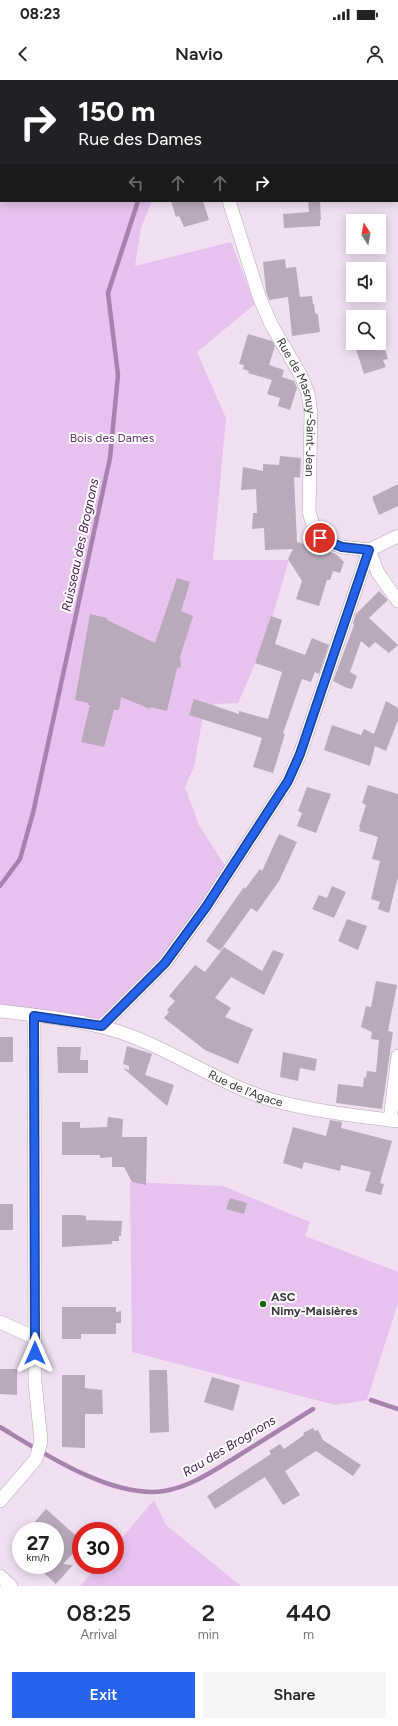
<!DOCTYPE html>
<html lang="en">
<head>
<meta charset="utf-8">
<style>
	:root { --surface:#fff; --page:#f6f6f6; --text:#222; --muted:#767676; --accent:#2563eb }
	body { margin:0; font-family:Figtree,sans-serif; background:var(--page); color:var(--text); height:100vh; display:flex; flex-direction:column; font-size:15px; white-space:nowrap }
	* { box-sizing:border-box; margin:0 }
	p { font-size:13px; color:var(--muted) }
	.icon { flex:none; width:22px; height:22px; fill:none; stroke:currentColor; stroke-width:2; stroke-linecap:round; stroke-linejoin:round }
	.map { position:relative; height:1506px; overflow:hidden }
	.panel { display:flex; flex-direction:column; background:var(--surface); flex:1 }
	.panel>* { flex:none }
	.guide { position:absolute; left:0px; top:0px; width:398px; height:122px; box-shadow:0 2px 10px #0003; background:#202124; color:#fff; overflow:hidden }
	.needle { width:26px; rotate:349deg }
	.tools { position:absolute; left:346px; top:134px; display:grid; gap:8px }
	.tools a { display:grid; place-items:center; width:40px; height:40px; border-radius:0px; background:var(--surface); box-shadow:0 2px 10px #0003; font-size:20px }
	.speed { position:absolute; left:12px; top:1442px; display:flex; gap:8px; font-size:20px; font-weight:700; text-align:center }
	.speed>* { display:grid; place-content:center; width:52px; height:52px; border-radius:50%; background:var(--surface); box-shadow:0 2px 10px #0003; line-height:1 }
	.speed small { font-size:10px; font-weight:400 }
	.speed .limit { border:6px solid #d22; background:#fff; color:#111 }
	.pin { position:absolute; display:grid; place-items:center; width:34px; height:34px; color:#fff; margin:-17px; border:2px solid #fff; border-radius:50%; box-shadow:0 1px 4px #0007 }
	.me { position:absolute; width:44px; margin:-22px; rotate:0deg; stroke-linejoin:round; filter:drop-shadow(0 0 3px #0008) }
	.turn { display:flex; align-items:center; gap:14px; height:84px; padding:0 12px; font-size:18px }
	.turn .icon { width:52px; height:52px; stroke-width:2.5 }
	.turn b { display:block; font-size:28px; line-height:34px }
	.lanes { display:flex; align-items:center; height:38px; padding:0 12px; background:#0003; justify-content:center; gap:20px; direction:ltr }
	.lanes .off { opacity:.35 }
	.eta { display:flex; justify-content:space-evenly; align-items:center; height:68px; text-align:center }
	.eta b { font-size:24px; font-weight:600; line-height:28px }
	.primary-button { display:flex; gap:8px; margin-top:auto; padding:8px 12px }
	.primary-button a { flex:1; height:46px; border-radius:0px; background:var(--accent); color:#fff; font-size:16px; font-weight:600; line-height:46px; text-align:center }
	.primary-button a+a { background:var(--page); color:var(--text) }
	.status { display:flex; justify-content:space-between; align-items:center; height:28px; padding:0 20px; background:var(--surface); direction:ltr }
	.status svg { height:11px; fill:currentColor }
	header { display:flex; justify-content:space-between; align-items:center; height:52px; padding:0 12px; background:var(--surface); font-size:18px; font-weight:600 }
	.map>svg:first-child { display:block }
	.green { fill:#e8c2ee }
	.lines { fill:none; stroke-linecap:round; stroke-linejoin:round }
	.stream { stroke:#a782ad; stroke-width:4.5 }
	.building { fill:#b9aabb }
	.street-casing { stroke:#b3a5b5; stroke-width:14 }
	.street { stroke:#fff; stroke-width:13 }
	.route-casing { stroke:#184099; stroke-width:10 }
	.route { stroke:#2563eb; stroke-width:7 }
	.poi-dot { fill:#196a0e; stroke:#fff; stroke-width:1.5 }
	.labels { text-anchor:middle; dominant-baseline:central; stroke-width:4; stroke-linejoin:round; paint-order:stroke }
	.street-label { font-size:12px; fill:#3b353c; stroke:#fff }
	.park-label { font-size:12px; fill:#62336a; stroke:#fff }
	.poi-label { font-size:12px; font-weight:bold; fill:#3b353c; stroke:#fff; text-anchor:start }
	.water-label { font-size:13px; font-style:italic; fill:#46174d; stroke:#fff }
</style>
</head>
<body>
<div class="status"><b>08:23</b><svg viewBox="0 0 49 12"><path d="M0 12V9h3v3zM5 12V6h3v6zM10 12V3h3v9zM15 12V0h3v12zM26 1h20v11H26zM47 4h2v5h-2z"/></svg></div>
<header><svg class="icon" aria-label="back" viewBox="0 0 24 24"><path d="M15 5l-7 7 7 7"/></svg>Navio<svg class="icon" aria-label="person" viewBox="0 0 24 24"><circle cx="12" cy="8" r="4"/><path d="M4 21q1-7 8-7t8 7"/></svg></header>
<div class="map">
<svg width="398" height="1506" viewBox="0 0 398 1506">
	<rect width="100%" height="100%" fill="#f0e0f2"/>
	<path class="green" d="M 0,0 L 275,0 L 1,1 L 1,121 L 152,121 L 141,148 L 135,186 L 231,162 L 255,224 L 197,272 L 226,338 L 213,480 L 289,480 L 265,561 L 238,623 L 215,624 L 203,635 L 194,687 L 185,707 L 199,745 L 229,792 L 206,827 L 102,946 L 0,931 Z
		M 130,1102 L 223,1106 L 310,1142 L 305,1156 L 398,1192 L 398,1223 L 367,1320 L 335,1325 L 132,1272 Z
		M 154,1420 L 166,1445 L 241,1506 L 80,1506 L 99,1485 L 115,1485 L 115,1466 Z"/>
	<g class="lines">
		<path class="stream" d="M 180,1 L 180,0
			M 0,806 L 20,779 L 33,733 L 110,378 L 118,295 L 108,213 L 138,121
			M 371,1320 L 398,1329
			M 0,1347 C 43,1373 112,1419 164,1411 C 190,1407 211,1392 233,1379 C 260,1362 286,1346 313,1329"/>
	</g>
	<path class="building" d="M 171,121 L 203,121 L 209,140 L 184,147 L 179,136 L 176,137 Z
		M 308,121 L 320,121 L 321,140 L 320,140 L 320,146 L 284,148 L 283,134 L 309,132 Z
		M 285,179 L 286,188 L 296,187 L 300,217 L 312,216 L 313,224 L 314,224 L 315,233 L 318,235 L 320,252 L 292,256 L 288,217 L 269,220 L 266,211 L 263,182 Z
		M 248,254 L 272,261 L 275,266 L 269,285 L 284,290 L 282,297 L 294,301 L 297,308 L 290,330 L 278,326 L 280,318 L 267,314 L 272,300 L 248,293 L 249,291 L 243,289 L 244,285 L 239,284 Z
		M 354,263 L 378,263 L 379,267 L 384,265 L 388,279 L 383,280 L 386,287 L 364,294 Z
		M 280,376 L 301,378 L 300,398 L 294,397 L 297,462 L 336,474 L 344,482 L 340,493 L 333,491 L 330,500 L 327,500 L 319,526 L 296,519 L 302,501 L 288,479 L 293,469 L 265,470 L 264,448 L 252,449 L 253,433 L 257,433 L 256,409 L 241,410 L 243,387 L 263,391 L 263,384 L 279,385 Z
		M 398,404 L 398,426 L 379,435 L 372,417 Z
		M 177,498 L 190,502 L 181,531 L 193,536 L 180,577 L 181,587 L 177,588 L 167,631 L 150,627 L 150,629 L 121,617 L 119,630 L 114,630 L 104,667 L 81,662 L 90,625 L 88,625 L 88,623 L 75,620 L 90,534 L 107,538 L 107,540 L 155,563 Z
		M 379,511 L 388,520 L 369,538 L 398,565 L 389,573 L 375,562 L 369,568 L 361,561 L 350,592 L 357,596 L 352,609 L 347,608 L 333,601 L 354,545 L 353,543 L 356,534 Z
		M 271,536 L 282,540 L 275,564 L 305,575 L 312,558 L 329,565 L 319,594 L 315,592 L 311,602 L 302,599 L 283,653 L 285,654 L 273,693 L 253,687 L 262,658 L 189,635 L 194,619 L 239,634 L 239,631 L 268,639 L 282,592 L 255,583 Z
		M 386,621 L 398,628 L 398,640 L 386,671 L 375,666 L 370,686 L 324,670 L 332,645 L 361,655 L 364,649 L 374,654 Z
		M 368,705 L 398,714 L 398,797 L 389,833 L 378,829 L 380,822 L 371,819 L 380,781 L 372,779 L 378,757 L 359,751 L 360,748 L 359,747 L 366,725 L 362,723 Z
		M 307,707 L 331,714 L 316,753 L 297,746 L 302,733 L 298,731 Z
		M 279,754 L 297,762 L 279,801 L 257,832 L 251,828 L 220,871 L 206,861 L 244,807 L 245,809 L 260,789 L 262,791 Z
		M 332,806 L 346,812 L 334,838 L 312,829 L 319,815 L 327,818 Z
		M 347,839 L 367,846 L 358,870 L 338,861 Z
		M 224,867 L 262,891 L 273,870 L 284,874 L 264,915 L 231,897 L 215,918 L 231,928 L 225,937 L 253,949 L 238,984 L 205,970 L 164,938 L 169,932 L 167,930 L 175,921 L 169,916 L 195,885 L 205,892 Z
		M 376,901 L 397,905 L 388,951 L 393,952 L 382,1029 L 336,1023 L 338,1004 L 363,1007 L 364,997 L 366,998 L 367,991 L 376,992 L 379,960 L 371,959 L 372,952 L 361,947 L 366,926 L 371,927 Z
		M 0,957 L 13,957 L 13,982 L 0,982 Z
		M 127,966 L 152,974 L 145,995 L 174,1005 L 167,1026 L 123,988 L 129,990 L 129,986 L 123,984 Z
		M 57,967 L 81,967 L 80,980 L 88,980 L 88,993 L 58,993 Z
		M 283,972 L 317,979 L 315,991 L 300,988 L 298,1001 L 280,997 Z
		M 108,1037 L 123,1039 L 122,1057 L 147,1057 L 146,1105 L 132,1102 L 124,1087 L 112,1087 L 112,1077 L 100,1078 L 100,1075 L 62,1075 L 62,1042 L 80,1042 L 80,1048 L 107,1047 Z
		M 330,1040 L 342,1042 L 341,1048 L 392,1061 L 380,1103 L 384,1104 L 381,1115 L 365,1111 L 371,1092 L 341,1085 L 340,1091 L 304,1082 L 302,1089 L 283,1083 L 293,1047 L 326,1056 Z
		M 230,1118 L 247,1123 L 244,1134 L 226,1129 Z
		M 0,1124 L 13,1124 L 13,1150 L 0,1150 Z
		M 62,1135 L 81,1135 L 86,1136 L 86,1140 L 122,1141 L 121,1156 L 119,1156 L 119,1161 L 112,1161 L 112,1164 L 62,1167 Z
		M 62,1227 L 116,1227 L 116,1232 L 121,1231 L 121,1243 L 116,1243 L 116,1254 L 81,1254 L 81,1259 L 62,1259 Z
		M 0,1289 L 17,1289 L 17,1315 L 0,1314 Z
		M 149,1290 L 167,1290 L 169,1352 L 150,1353 Z
		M 62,1295 L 85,1295 L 85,1308 L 102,1310 L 103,1334 L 85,1334 L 85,1368 L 62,1367 Z
		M 212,1297 L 240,1305 L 233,1331 L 204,1322 Z
		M 313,1348 L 315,1351 L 318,1350 L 323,1360 L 361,1385 L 353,1396 L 316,1371 L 285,1391 L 300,1415 L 283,1425 L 265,1397 L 215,1429 L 207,1416 L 271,1374 L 269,1371 L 280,1364 L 284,1369 L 304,1355 L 303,1353 Z
		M 46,1429 L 81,1460 L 81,1465 L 63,1484 L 73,1485 L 55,1505 L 55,1503 L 35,1485 L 55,1485 L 55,1451 L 27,1451 Z"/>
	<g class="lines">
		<g class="street-casing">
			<g id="street">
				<path id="s1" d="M 229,121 L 260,219 L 272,246 L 300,294 L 308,313 L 311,333 L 309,432 L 315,452 L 320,458 L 342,467 L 369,470 L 398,456"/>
				<path d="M 369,470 L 378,493 L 398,521"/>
				<path id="s2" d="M 0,931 C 42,936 92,941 131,956 C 179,974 222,1005 272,1020 C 312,1031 356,1036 398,1041"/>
				<path d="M 102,946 L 165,883 L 206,827 L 288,701 L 300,674 L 369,470"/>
				<path d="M 390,1040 L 398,976"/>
				<path d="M 0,1242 L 35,1258"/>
				<path d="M 0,1421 L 36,1379 L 41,1361 L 35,1302 L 34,936"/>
				<path d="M 0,1496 L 11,1506"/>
			</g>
		</g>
		<use href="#street" class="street"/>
	</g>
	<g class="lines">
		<g class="route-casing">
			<path id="route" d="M 35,1273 L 34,936 L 102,946 L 165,883 L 206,827 L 288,701 L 300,674 L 369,470 L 342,467 L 320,458"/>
		</g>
		<use href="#route" class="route"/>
	</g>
	<circle class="poi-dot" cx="263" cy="1224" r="4"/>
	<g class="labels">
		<g class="street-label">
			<text stroke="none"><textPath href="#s1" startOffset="220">Rue de Masnuy-Saint-Jean</textPath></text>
			<text stroke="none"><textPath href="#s2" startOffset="260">Rue de l'Agace</textPath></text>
		</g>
		<g class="park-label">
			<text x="112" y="358">Bois des Dames</text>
		</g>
		<g class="poi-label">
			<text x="271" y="1217">ASC<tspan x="271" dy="14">Nimy-Maisières</tspan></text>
		</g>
		<g class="water-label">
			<text transform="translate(80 465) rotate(-78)">Ruisseau des Brognons</text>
			<text transform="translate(229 1366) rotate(-31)">Rau des Brognons</text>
		</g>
	</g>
</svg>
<div class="tools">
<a><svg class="needle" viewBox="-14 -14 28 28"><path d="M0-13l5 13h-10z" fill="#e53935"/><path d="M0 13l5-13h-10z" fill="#767676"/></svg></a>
<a><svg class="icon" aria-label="sound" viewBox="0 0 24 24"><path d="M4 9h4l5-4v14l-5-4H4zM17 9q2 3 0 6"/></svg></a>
<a><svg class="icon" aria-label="search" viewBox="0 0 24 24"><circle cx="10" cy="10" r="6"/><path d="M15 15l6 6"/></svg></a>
</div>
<div class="speed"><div>27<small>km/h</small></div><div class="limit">30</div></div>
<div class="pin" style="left:320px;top:458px;background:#d93025"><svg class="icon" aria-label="arrive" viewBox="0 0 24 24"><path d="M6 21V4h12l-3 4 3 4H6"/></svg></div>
<svg class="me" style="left:35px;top:1273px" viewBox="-20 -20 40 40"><path d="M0-17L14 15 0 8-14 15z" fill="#2563eb" stroke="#fff" stroke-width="4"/></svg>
<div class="guide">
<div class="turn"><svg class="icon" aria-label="right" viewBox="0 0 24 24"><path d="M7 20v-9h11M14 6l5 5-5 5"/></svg><div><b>150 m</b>Rue des Dames</div></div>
<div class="lanes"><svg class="icon off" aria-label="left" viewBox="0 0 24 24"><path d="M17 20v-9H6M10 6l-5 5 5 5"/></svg><svg class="icon off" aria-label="ahead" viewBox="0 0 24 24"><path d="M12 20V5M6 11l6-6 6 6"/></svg><svg class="icon off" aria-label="ahead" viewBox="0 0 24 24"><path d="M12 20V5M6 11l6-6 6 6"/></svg><svg class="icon" aria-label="right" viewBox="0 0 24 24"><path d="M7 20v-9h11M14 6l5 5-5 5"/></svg></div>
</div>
</div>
<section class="panel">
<div class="eta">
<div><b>08:25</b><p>Arrival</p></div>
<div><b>2</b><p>min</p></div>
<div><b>440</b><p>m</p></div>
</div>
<div class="primary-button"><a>Exit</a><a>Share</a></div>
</section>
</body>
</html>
